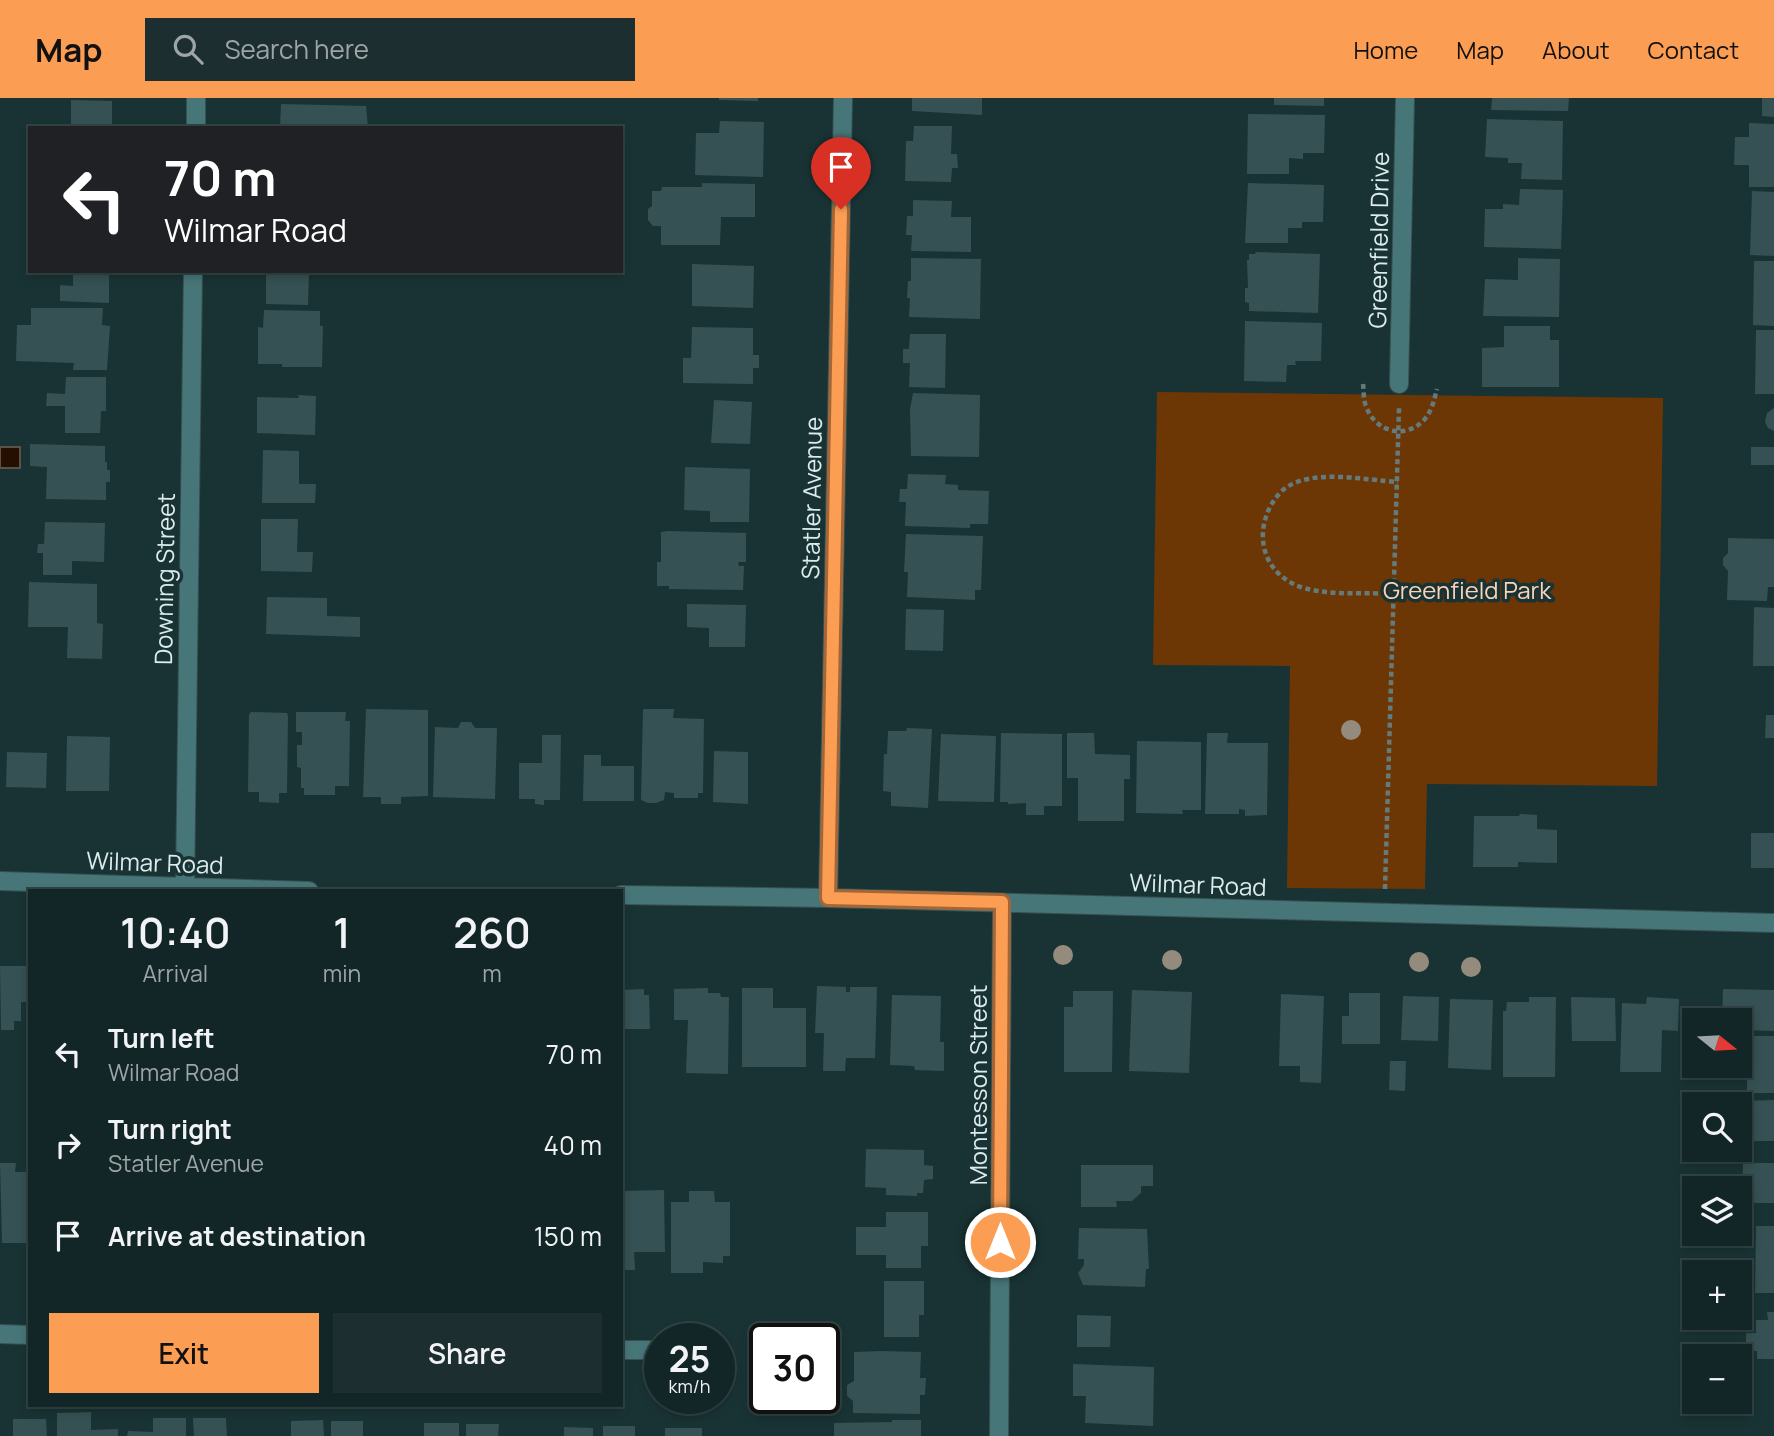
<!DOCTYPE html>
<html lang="en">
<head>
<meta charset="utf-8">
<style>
	:root { --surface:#132627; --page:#1c2e2f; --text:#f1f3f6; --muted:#9da5a7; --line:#324344; --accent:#fc9d54 }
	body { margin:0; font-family:Manrope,sans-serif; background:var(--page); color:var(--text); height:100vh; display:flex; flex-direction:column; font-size:26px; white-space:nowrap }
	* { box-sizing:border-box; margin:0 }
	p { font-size:23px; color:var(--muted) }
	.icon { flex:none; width:38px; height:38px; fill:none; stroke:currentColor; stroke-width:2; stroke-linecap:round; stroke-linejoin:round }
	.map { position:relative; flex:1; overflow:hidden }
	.side { position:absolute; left:28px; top:791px; width:595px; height:518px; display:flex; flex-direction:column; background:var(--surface); border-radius:0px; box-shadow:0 4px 10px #0003,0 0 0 2px var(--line) }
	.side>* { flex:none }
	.guide { position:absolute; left:28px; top:28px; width:595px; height:147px; border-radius:0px; box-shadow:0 4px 10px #0003,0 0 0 2px var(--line); background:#202124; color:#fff; overflow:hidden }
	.needle { width:46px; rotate:108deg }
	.tools { position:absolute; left:1682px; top:910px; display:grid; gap:14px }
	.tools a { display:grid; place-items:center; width:70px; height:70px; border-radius:0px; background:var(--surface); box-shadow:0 4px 10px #0003,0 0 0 2px var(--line); font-size:35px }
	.speed { position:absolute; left:644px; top:1225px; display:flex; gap:14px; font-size:35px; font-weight:700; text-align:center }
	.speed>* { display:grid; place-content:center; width:91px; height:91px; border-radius:50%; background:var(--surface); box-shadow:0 4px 10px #0003,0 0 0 2px var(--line); line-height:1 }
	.speed small { font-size:18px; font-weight:400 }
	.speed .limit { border:4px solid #111; border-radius:10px; background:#fff; color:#111 }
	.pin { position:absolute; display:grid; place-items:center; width:60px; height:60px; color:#fff; margin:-72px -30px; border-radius:50% 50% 50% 0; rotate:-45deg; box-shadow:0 0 7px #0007 }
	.pin .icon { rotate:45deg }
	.me { position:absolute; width:77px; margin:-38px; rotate:0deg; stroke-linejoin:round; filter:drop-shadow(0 0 5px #0008) }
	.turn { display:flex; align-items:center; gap:24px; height:147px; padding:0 21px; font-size:32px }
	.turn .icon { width:91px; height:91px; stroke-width:2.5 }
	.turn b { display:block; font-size:49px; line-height:60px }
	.eta { display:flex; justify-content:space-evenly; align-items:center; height:119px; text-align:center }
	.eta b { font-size:42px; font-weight:600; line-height:49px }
	.action { display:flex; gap:14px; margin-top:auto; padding:14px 21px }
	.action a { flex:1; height:80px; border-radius:0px; background:var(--accent); color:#111; font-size:28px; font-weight:600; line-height:80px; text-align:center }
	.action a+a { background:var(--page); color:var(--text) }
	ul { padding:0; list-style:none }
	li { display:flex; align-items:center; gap:21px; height:91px; padding:0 21px }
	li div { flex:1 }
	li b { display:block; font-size:26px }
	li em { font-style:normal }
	header { display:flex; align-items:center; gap:42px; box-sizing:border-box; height:98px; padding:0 35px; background:var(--accent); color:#111 }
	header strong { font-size:33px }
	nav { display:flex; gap:38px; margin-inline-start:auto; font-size:24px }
	.search { width:490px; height:63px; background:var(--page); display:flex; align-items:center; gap:18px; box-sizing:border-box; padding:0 24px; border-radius:0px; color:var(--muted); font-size:26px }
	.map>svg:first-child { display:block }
	.green { fill:#6d3705 }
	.water { fill:#250f01; stroke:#5c5148; stroke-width:2 }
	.building { fill:#365153 }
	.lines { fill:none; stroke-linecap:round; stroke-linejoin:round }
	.minor-casing { stroke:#385051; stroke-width:20 }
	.path { stroke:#647a7b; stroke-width:4.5; stroke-dasharray:5 3.5; stroke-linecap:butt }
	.minor { stroke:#477679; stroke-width:18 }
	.tree { fill:#958b7d }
	.route-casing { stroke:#a46637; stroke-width:18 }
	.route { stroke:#fc9d54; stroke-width:12 }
	.labels { text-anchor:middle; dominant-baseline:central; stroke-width:7; stroke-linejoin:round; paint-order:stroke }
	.street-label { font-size:24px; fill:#dcebec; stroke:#193334 }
	.park-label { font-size:24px; fill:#fbd3b8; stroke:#193334 }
</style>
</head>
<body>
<header>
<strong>Map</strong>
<div class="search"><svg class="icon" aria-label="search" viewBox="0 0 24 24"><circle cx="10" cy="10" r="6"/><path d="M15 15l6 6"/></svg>Search here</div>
<nav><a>Home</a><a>Map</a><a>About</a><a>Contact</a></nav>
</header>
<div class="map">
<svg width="1774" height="1338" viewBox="0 0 1774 1338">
	<rect width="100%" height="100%" fill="#193334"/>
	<path class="green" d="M 1157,294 L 1663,300 L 1657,688 L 1427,686 L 1425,791 L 1287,790 L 1290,568 L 1153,567 Z"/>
	<path class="water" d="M 0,349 L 20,349 L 20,370 L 0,370 Z"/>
	<path class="building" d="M 719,0 L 758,0 L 758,3 L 719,2 Z
		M 912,0 L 982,0 L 982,17 L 912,13 Z
		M 1274,0 L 1324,0 L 1324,8 L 1274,7 Z
		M 1492,0 L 1569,0 L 1568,13 L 1491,12 Z
		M 1762,0 L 1774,0 L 1774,19 L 1762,18 Z
		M 71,2 L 112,3 L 112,30 L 71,30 Z
		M 281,6 L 366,8 L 368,30 L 280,30 Z
		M 1248,16 L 1325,17 L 1324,55 L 1303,55 L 1303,61 L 1289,60 L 1289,76 L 1247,76 Z
		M 1487,21 L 1563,23 L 1562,82 L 1521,81 L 1522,65 L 1508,65 L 1508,60 L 1485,59 Z
		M 720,23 L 764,24 L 763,79 L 695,77 L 696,35 L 719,35 Z
		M 1749,25 L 1774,26 L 1774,89 L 1749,89 L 1749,67 L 1734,67 L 1735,39 L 1749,39 Z
		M 914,28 L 952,28 L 951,56 L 957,56 L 958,70 L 952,70 L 951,84 L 905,83 L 906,43 L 913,43 Z
		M 702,85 L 755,86 L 755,119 L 721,119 L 720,147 L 661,147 L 661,128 L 653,128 L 648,122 L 648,111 L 652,108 L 652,93 L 661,93 L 662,89 L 702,89 Z
		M 1248,85 L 1324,87 L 1323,124 L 1302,124 L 1302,130 L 1288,130 L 1288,145 L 1245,145 Z
		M 1520,91 L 1563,92 L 1561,151 L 1484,149 L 1485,111 L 1503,111 L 1503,106 L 1519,107 Z
		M 1752,93 L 1774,94 L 1774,158 L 1750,157 Z
		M 913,102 L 952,103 L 951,119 L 971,119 L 971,154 L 911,153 L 912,137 L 906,137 L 907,118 L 913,118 Z
		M 1256,154 L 1320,156 L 1318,215 L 1249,213 L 1249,205 L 1245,204 L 1245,190 L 1248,190 L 1247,162 L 1249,162 L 1249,156 L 1255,156 Z
		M 911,160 L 981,161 L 980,221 L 909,219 L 910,200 L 907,200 L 908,183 L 911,183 Z
		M 1518,160 L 1560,161 L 1559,219 L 1483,218 L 1485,181 L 1518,182 Z
		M 1754,163 L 1774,163 L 1774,228 L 1753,227 Z
		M 692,166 L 754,168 L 753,210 L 692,208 Z
		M 73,173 L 109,173 L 109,205 L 60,203 L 60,187 L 73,188 Z
		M 266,173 L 309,173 L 308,207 L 266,206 Z
		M 31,210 L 103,210 L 102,227 L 110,228 L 107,272 L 73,272 L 74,265 L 16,263 L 17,227 L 31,227 Z
		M 264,212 L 320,213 L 320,228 L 323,228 L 322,269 L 282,269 L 282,266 L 258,266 L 258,229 L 263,230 Z
		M 1245,223 L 1322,225 L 1321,263 L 1295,263 L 1296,267 L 1287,267 L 1286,284 L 1244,283 Z
		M 1504,228 L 1550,228 L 1550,242 L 1559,242 L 1559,289 L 1482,289 L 1482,250 L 1504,249 Z
		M 692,229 L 753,230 L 753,257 L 759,257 L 759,270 L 753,270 L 753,286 L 683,285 L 683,260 L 691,260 Z
		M 1756,232 L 1774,232 L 1774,296 L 1755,296 Z
		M 910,236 L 946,236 L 945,290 L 909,289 L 910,265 L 903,265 L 903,251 L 909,251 Z
		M 66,279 L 106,279 L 106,313 L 101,313 L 100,335 L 65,335 L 65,308 L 46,308 L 47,295 L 65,296 Z
		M 913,295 L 980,297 L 979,359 L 911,358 L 910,311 Z
		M 298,297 L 316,298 L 315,337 L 257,335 L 257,299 L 299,300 Z
		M 714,302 L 752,304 L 750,346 L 711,345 Z
		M 1774,310 L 1774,333 L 1768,330 L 1765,324 L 1767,315 Z
		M 30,346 L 105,348 L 105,364 L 107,364 L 107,372 L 110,372 L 110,384 L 106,384 L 106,402 L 46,401 L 47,369 L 30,368 Z
		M 1751,349 L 1774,349 L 1774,367 L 1751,367 Z
		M 263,352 L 299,353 L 299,386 L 316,386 L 315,405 L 262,405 Z
		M 685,369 L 750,371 L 749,424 L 710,424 L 710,413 L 684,412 Z
		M 908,376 L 946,377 L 945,386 L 958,387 L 958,392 L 989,393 L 988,426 L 970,426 L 970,430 L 905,428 L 906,404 L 899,404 L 900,391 L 907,391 Z
		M 261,421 L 298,421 L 297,454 L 313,454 L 312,474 L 261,473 Z
		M 45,424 L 105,425 L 104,464 L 72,463 L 72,477 L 43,477 L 43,455 L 37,455 L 38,446 L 44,446 Z
		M 668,433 L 746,435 L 746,464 L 738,464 L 739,468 L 744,468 L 743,492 L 669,491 L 669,488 L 657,488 L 657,464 L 661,464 L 661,434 Z
		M 906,436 L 983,438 L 981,492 L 975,492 L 975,502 L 907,499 L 908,474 L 904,474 Z
		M 1728,440 L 1774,441 L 1774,489 L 1768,489 L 1767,503 L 1727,502 L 1728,473 L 1723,467 L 1723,460 L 1728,455 Z
		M 29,484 L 97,486 L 97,525 L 103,526 L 102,561 L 67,560 L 68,529 L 28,529 Z
		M 267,499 L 327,500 L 327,518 L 360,519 L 360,539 L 266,536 Z
		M 687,506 L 746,507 L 745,549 L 709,549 L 709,530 L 687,529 Z
		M 1754,509 L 1774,510 L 1774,568 L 1753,568 Z
		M 906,511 L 944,512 L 943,553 L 905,552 Z
		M 366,611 L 428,612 L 428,698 L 401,699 L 401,706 L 381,706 L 381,699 L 363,699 Z
		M 643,611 L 674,611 L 673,620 L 704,621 L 703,695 L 698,695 L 698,700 L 674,700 L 674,695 L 665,694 L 664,702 L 656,705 L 648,705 L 641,702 Z
		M 251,614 L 287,615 L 288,618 L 287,695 L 279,695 L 279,705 L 259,704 L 259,694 L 248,694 L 249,617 Z
		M 296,614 L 346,614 L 345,623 L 350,623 L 349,688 L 335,688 L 335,697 L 304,697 L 304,690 L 301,690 L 301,670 L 297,669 L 297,647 L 302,647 L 302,634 L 296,634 Z
		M 1766,617 L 1774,617 L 1774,640 L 1765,640 Z
		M 461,624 L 471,624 L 475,630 L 497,630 L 495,701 L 433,699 L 435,629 L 458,630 Z
		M 907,630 L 932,631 L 928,710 L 891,708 L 891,694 L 883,693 L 884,656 L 887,656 L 888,633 L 906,633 Z
		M 1001,635 L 1062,636 L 1062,708 L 1044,708 L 1044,717 L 1026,717 L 1026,705 L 1008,706 L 1008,704 L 1000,704 Z
		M 1067,635 L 1094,635 L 1095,656 L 1130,657 L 1130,681 L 1124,681 L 1124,723 L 1078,723 L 1078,680 L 1067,680 Z
		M 1207,635 L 1228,635 L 1227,645 L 1268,645 L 1267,717 L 1245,718 L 1245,712 L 1239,711 L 1239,716 L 1205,716 Z
		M 941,636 L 996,638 L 994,704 L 938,703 Z
		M 542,637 L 561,637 L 560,702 L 544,702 L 544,707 L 535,706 L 535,701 L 519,701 L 519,665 L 542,665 Z
		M 67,638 L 110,639 L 109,693 L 66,693 Z
		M 1137,643 L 1201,644 L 1201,712 L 1182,712 L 1183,716 L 1136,715 Z
		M 714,653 L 748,654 L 748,706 L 713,704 Z
		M 7,654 L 47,655 L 46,690 L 6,689 Z
		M 584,657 L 601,657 L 601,668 L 634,668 L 634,703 L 583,703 Z
		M 1520,716 L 1537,717 L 1537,731 L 1557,732 L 1557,765 L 1518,764 L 1518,769 L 1473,769 L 1474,718 L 1519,718 Z
		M 1751,735 L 1774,735 L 1774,770 L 1751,770 Z
		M 0,868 L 30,868 L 30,904 L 21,904 L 21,923 L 14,923 L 14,932 L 1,932 Z
		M 817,888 L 846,889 L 846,894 L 850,894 L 850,889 L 877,889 L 875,960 L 846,960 L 845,973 L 823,973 L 824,935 L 815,935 Z
		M 708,890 L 708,895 L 720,895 L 721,899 L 729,899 L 728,976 L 686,975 L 688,922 L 674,922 L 674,891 Z
		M 742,890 L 773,890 L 773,910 L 806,910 L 806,969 L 742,969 Z
		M 644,891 L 644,897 L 649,897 L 650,931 L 621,931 L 621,892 Z
		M 1723,891 L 1774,892 L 1774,933 L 1740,932 L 1740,922 L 1722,922 Z
		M 1132,892 L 1192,894 L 1189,975 L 1129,973 Z
		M 1073,893 L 1113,893 L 1112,974 L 1064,974 L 1064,909 L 1073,909 Z
		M 1349,895 L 1380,895 L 1380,946 L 1342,946 L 1342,918 L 1349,918 Z
		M 1281,896 L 1324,898 L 1321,985 L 1300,984 L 1300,968 L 1279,968 Z
		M 892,897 L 941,898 L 940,944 L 944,944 L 944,973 L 915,972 L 914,968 L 890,967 Z
		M 1403,898 L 1439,899 L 1438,943 L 1401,942 Z
		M 1529,899 L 1556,899 L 1555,979 L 1503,979 L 1503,913 L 1506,913 L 1507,904 L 1529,904 Z
		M 1571,899 L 1615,900 L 1616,943 L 1572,943 Z
		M 1647,899 L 1679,901 L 1678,933 L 1662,932 L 1661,974 L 1620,974 L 1622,905 L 1646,906 Z
		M 1450,901 L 1493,902 L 1491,972 L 1448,970 Z
		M 1754,938 L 1774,938 L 1774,995 L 1747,995 L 1747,975 L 1753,975 Z
		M 1390,963 L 1406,963 L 1405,993 L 1389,992 Z
		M 1774,1002 L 1774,1043 L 1742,1043 L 1742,1003 Z
		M 866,1051 L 924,1052 L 924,1067 L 933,1068 L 933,1081 L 924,1082 L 923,1095 L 917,1095 L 917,1098 L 886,1097 L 886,1090 L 865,1089 Z
		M 0,1065 L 16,1065 L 15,1074 L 30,1074 L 30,1145 L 2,1145 Z
		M 1743,1065 L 1774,1065 L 1774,1105 L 1742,1105 Z
		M 1081,1067 L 1153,1067 L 1153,1088 L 1141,1088 L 1141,1095 L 1132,1103 L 1116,1103 L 1117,1109 L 1081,1109 Z
		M 664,1092 L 665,1154 L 634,1154 L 635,1172 L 621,1172 L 621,1093 Z
		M 689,1093 L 714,1093 L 715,1104 L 730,1104 L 730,1158 L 723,1158 L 723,1165 L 703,1164 L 703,1175 L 671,1175 L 671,1104 L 689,1104 Z
		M 886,1114 L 928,1114 L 928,1148 L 921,1148 L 921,1170 L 886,1170 L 886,1157 L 856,1157 L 856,1129 L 886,1129 Z
		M 1756,1128 L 1774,1128 L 1774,1195 L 1755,1195 Z
		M 1079,1130 L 1147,1131 L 1149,1171 L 1146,1171 L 1145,1189 L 1083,1187 L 1078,1175 L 1084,1167 L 1084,1161 L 1078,1161 Z
		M 884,1183 L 924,1183 L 924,1217 L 919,1217 L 919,1239 L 884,1239 Z
		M 1767,1214 L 1774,1214 L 1774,1261 L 1757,1261 L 1757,1253 L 1746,1253 L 1746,1235 L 1756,1235 L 1756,1222 L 1768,1222 Z
		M 1077,1217 L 1111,1218 L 1110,1249 L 1077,1249 Z
		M 881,1253 L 921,1254 L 920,1280 L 926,1280 L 925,1297 L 920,1297 L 920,1316 L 853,1315 L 853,1303 L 847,1298 L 847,1287 L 854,1283 L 854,1254 Z
		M 1073,1266 L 1154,1269 L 1153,1328 L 1085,1325 L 1086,1298 L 1073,1298 Z
		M 91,1314 L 91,1332 L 118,1331 L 118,1338 L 57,1338 L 57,1315 Z
		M 153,1320 L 186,1320 L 186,1338 L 127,1338 L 128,1333 L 153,1334 Z
		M 193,1320 L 226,1320 L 227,1338 L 194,1338 Z
		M 13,1321 L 46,1321 L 47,1338 L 13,1338 Z
		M 323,1322 L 324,1338 L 291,1338 L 291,1323 Z
		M 892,1322 L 921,1322 L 921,1338 L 834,1338 L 834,1325 L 892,1324 Z
		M 331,1323 L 363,1323 L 363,1338 L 331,1338 Z
		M 424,1325 L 459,1325 L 459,1338 L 424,1338 Z
		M 466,1326 L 499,1326 L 498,1338 L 466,1338 Z
		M 603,1328 L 635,1328 L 635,1338 L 603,1338 Z
		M 564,1329 L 593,1330 L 593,1338 L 564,1338 Z
		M 665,1330 L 702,1330 L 702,1338 L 665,1338 Z"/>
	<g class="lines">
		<g class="minor-casing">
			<path id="minor" d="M 196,30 L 196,0
				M 1399,286 L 1405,0
				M 0,783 L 309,793
				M 185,789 L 193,173
				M 621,797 L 828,800 L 1774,825
				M 828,800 L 843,0
				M 0,1236 L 30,1237
				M 621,1252 L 660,1252
				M 999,1338 L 1002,805"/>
		</g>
		<path class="path" d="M 1363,286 C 1364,292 1363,302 1366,308 C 1375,334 1405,342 1424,322 C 1432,313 1434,302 1437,291
			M 1395,496 C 1366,494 1332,498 1304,490 C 1267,479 1253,443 1270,409 C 1274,402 1279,394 1287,389 C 1314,371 1366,382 1398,384
			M 1385,791 L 1399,310"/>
		<use href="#minor" class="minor"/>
	</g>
	<g class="tree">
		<circle cx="1351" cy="632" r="10"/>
		<circle cx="1063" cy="857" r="10"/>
		<circle cx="1172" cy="862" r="10"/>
		<circle cx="1419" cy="864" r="10"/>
		<circle cx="1471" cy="869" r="10"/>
	</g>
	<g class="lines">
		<g class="route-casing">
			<path id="route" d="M 841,111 L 828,800 L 1002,804 L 1000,1144"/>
		</g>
		<use href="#route" class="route"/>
	</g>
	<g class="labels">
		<g class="street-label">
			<text transform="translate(1378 142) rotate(-89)">Greenfield Drive</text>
			<text transform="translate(811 400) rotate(-89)">Statler Avenue</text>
			<text transform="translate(164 481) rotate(-89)">Downing Street</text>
			<text transform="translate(155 764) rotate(2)">Wilmar Road</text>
			<text transform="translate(1198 786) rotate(2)">Wilmar Road</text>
			<text transform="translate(977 987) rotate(-90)">Montesson Street</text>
		</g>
		<g class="park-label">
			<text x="1467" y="491">Greenfield Park</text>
		</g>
	</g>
</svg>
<div class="tools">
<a><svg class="needle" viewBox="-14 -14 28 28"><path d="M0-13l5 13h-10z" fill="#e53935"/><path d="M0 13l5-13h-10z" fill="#9da5a7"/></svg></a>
<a><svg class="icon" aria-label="search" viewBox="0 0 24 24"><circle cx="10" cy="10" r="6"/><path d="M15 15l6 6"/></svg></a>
<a><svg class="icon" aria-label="layers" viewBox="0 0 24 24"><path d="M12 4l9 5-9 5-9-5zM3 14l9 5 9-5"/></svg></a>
<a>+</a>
<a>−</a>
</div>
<div class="speed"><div>25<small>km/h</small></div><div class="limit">30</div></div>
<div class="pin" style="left:841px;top:111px;background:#d93025"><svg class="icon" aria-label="arrive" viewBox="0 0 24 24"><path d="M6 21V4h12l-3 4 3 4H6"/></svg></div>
<svg class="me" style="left:1000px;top:1144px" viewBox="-20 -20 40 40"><circle r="17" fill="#fc9d54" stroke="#fff" stroke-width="3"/><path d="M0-11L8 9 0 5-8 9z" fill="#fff"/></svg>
<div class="guide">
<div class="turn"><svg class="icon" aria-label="left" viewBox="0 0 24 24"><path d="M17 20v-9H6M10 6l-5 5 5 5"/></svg><div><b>70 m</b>Wilmar Road</div></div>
</div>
<section class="side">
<div class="eta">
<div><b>10:40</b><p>Arrival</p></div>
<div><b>1</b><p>min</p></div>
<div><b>260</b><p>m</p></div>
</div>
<ul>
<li><svg class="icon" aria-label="left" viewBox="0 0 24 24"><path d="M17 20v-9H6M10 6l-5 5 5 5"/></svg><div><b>Turn left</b><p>Wilmar Road</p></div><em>70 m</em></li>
<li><svg class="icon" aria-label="right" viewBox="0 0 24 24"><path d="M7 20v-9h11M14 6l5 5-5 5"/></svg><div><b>Turn right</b><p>Statler Avenue</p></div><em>40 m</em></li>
<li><svg class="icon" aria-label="arrive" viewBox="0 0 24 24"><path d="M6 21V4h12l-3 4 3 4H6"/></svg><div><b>Arrive at destination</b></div><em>150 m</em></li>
</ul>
<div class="action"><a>Exit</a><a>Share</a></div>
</section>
</div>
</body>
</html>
